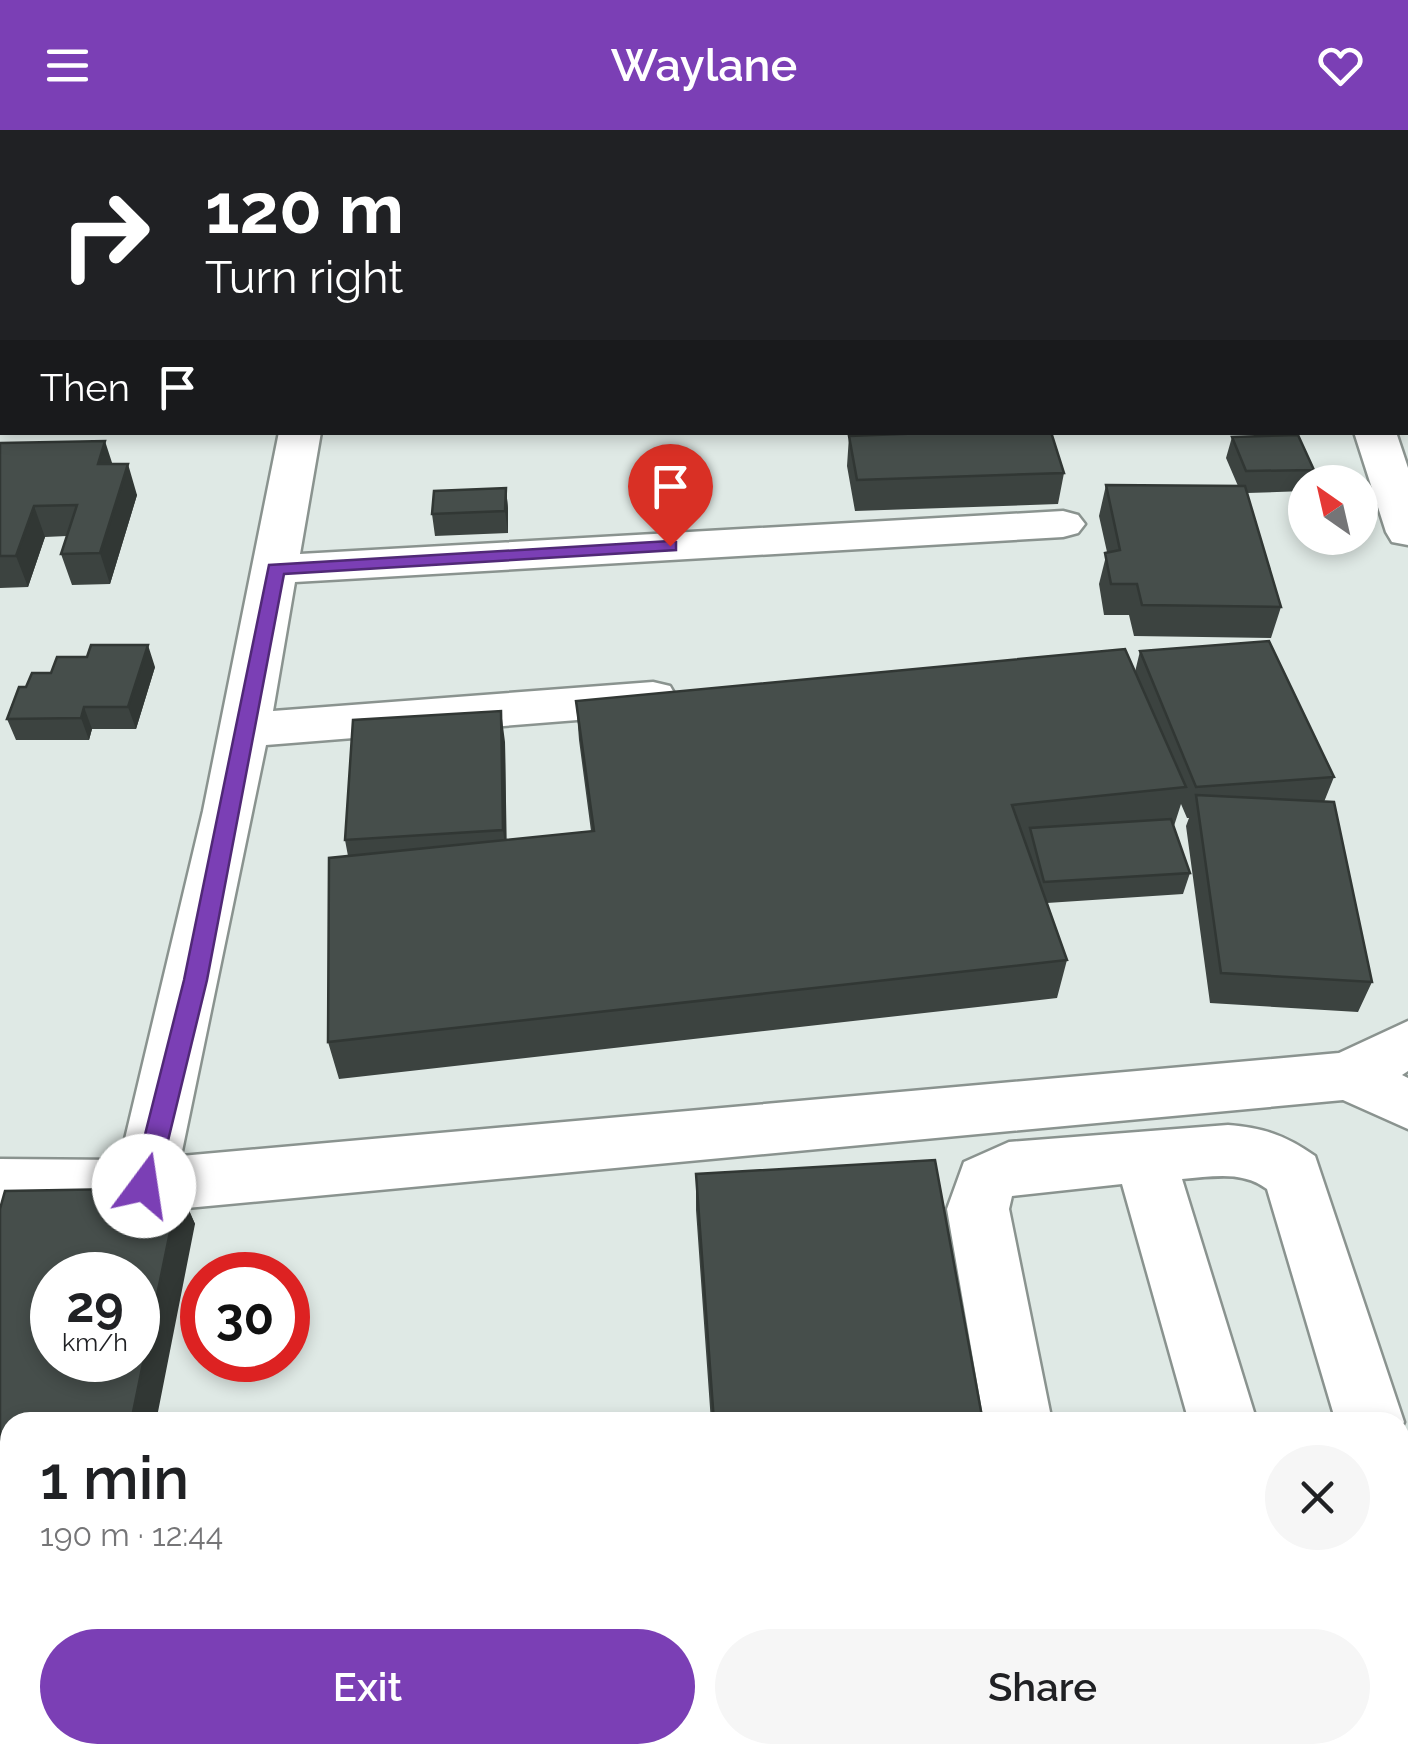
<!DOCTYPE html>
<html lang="en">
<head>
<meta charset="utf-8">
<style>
	:root { --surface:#fff; --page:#f6f6f6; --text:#202124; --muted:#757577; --accent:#7b3fb5 }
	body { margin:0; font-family:Raleway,sans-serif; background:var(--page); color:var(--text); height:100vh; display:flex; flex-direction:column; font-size:38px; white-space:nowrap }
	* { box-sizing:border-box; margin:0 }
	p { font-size:32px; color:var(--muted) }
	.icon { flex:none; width:55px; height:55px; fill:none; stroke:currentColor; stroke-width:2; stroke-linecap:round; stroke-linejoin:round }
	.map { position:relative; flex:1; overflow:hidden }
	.side { position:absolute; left:0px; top:1282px; width:1410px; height:352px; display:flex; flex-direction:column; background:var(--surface); border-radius:30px 30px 0 0; box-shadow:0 5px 15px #0003 }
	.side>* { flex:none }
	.hud { position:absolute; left:0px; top:0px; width:1410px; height:305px; box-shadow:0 5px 15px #0003; background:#202124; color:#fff; overflow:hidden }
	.needle { width:65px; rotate:326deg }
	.tools { position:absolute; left:1288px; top:335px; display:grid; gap:20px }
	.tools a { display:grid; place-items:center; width:90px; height:90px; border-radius:50%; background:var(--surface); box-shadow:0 5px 15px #0003; font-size:50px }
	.speed { position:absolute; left:30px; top:1122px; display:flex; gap:20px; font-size:50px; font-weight:700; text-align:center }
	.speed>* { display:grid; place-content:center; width:130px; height:130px; border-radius:50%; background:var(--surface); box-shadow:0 5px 15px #0003; line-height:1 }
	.speed small { font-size:25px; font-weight:400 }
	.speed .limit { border:15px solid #d22; background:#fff; color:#111 }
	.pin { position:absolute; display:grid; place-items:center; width:85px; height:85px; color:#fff; margin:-102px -42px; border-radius:50% 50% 50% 0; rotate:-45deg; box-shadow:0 0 10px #0007 }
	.pin .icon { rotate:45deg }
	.me { position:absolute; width:110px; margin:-55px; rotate:14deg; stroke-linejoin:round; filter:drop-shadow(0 0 8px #0008) }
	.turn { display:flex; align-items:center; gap:35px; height:210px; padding:0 40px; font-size:45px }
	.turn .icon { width:130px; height:130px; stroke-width:2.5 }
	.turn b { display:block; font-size:70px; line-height:85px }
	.then { display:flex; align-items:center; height:95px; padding:0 40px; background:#0003; gap:20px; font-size:38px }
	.round { display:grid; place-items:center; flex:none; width:105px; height:105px; border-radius:52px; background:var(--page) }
	.summary { display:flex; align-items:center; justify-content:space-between; height:170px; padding:0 40px }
	h1 { font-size:60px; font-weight:600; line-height:75px }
	.cta { display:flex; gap:20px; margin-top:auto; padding:20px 40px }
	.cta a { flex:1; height:115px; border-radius:60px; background:var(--accent); color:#fff; font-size:40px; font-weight:600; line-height:115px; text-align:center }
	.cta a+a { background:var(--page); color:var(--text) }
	header { display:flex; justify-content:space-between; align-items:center; height:130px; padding:0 40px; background:var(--accent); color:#fff; font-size:45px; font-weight:600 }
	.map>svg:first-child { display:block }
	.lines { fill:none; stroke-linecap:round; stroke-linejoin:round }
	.minor-casing { stroke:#8a938f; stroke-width:5 }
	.highway-casing { stroke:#8a938f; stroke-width:5 }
	.minor { fill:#fff; fill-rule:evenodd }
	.highway { fill:#fff; fill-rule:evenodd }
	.wall { fill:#3c4340 }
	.shaded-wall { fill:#313734 }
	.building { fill:#464e4b; stroke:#313734; stroke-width:2.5; fill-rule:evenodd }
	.route { fill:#7b3fb5; stroke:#502976; stroke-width:2.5 }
</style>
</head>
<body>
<header><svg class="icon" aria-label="menu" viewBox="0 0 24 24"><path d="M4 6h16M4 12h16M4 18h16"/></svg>Waylane<svg class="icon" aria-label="heart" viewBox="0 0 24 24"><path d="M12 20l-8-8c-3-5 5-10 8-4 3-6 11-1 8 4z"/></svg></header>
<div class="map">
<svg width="1408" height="1633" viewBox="0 0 1408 1633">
	<rect width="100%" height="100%" fill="#dfe9e5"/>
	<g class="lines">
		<g class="minor-casing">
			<path id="minor" d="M 0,21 L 2,21 L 2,41 L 0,41 Z
				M 279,302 L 321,302 L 300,424 L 1063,381 L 1078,385 L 1085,394 L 1078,403 L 1063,407 L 295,452 L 273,581 L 653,552 L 670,556 L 677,568 L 670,580 L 653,584 L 266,615 L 181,1026 L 1339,923 L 1408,891 L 1408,941 L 1402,945 L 1408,948 L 1408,999 L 1343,970 L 144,1082 L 0,1081 L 0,1029 L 120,1030 L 203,681 Z
				M 1228,995 C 1264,998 1285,1005 1315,1026 L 1404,1292 L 1400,1301 L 1400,1292 L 1336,1292 L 1267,1059 C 1241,1040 1212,1047 1182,1049 L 1257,1292 L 1189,1292 L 1122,1054 L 1012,1066 L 1009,1079 L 1052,1292 L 984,1292 L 947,1079 L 964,1032 L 1009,1012 Z
				M 1408,1361 L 1408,1431 L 1400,1432 L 1400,1362 Z"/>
		</g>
		<g class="highway-casing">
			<path id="highway" d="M 1250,0 L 1284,0 L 1285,2 L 1252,2 Z
				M 1320,0 L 1354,0 L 1355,2 L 1322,2 Z
				M 1354,302 L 1396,302 L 1408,338 L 1408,415 L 1392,412 L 1386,402 Z"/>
		</g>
		<use href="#minor" class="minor"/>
		<use href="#highway" class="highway"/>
	</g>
	<path class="wall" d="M 0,0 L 49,0 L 47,2 L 2,2 L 2,5 L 0,5 Z
		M 142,0 L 220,0 L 219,2 L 143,2 Z
		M 236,0 L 308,0 L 307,2 L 237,2 Z
		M 849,306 L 1064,343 L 1058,374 L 855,381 L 847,336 Z
		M 1232,307 L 1314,340 L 1310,352 L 1305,352 L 1305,361 L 1247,363 L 1281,477 L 1271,508 L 1134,506 L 1129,485 L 1104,485 L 1099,454 L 1107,422 L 1099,386 L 1106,355 L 1238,356 L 1226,328 Z
		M 0,313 L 112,334 L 137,365 L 110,454 L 72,455 L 61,424 L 67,406 L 45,407 L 28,457 L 0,458 Z
		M 506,358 L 508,379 L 508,403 L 435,406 L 432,384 Z
		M 1140,521 L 1334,647 L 1324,672 L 1372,852 L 1358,882 L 1210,873 L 1186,696 L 1189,688 L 1187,688 L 1181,674 L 1174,696 L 1190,743 L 1183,764 L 1047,773 L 1067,830 L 1057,868 L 339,949 L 328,912 L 348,726 L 345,710 L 505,612 L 506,710 L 591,701 L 579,610 L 576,571 L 1135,542 Z
		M 155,537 L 136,599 L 92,599 L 89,610 L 16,610 L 7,589 L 26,557 L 51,543 Z
		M 696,1044 L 983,1292 L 711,1292 L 696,1080 Z
		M 179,1058 L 195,1094 L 10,1292 L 10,1370 L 0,1370 L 0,1079 Z
		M 0,1376 L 10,1376 L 10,1625 L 27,1625 L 0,1626 Z"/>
	<path class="shaded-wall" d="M 105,311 L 115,342 L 98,334 Z
		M 128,334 L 137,365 L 110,454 L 100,423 Z
		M 506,358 L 508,379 L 508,403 L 505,381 Z
		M 34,376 L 45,407 L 28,457 L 16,426 Z
		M 148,515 L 155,537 L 136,599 L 128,577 Z
		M 84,577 L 92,599 L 89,610 L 81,588 Z
		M 501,581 L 505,612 L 507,730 L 503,700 Z
		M 179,1058 L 195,1094 L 156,1292 L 131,1292 Z"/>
	<path class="building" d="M 411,0 L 505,0 L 504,2 L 410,2 Z
		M 1053,0 L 1158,0 L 1159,2 L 1053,2 Z
		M 0,32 L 2,32 L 2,57 L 0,57 Z
		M 953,302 L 1051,302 L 1064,343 L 857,350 L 849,306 Z
		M 1298,305 L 1314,340 L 1246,341 L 1232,307 Z
		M 105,311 L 98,334 L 128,334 L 100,423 L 61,424 L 77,375 L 34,376 L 16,426 L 0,426 L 0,313 Z
		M 1106,355 L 1245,356 L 1281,477 L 1142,475 L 1137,454 L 1111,454 L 1105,423 L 1120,420 Z
		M 506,358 L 505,381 L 432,384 L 434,361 Z
		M 1269,511 L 1334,647 L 1196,657 L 1140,521 Z
		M 91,515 L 148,515 L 128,577 L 84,577 L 81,588 L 7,589 L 19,557 L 26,557 L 32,543 L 51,543 L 57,527 L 87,527 Z
		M 1125,519 L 1186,657 L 1012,675 L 1067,830 L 328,912 L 329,728 L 594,701 L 576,571 Z
		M 501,581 L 503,700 L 345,710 L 353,590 Z
		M 1196,665 L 1334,672 L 1372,852 L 1221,843 Z
		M 1171,689 L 1190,743 L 1044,752 L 1030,698 Z
		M 935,1030 L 983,1292 L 714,1292 L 696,1044 Z
		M 179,1058 L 131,1292 L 10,1292 L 10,1339 L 0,1339 L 0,1079 L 5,1061 ZM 52,1145 L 138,1145 L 138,1230 L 52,1230 Z
		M 0,1376 L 10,1376 L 10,1606 L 0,1606 Z
		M 745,1625 L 1314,1625 L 1316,1633 L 746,1633 Z"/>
	<path class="route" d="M 670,411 L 676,412 L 676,420 L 284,444 L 207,850 L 157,1056 L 153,1064 L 144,1067 L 136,1064 L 132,1056 L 184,850 L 269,435 Z"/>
</svg>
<div class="tools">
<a><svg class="needle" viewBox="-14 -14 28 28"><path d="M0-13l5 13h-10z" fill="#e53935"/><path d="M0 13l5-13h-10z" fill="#757577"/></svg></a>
</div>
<div class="speed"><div>29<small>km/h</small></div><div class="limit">30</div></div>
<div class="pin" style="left:670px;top:416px;background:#d93025"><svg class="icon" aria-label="arrive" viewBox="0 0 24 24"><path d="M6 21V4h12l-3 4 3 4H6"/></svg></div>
<svg class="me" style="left:144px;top:1056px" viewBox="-20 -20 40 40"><circle r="19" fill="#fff"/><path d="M0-13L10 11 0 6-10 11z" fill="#7b3fb5"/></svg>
<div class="hud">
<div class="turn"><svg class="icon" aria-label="right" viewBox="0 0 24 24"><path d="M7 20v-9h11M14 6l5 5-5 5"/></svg><div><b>120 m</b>Turn right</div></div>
<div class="then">Then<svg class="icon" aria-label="arrive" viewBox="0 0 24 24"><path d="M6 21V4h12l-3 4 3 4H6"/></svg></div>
</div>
<section class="side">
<div class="summary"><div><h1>1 min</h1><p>190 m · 12:44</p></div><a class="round"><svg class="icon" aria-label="close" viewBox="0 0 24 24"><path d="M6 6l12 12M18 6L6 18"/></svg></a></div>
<div class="cta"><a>Exit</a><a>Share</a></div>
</section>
</div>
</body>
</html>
